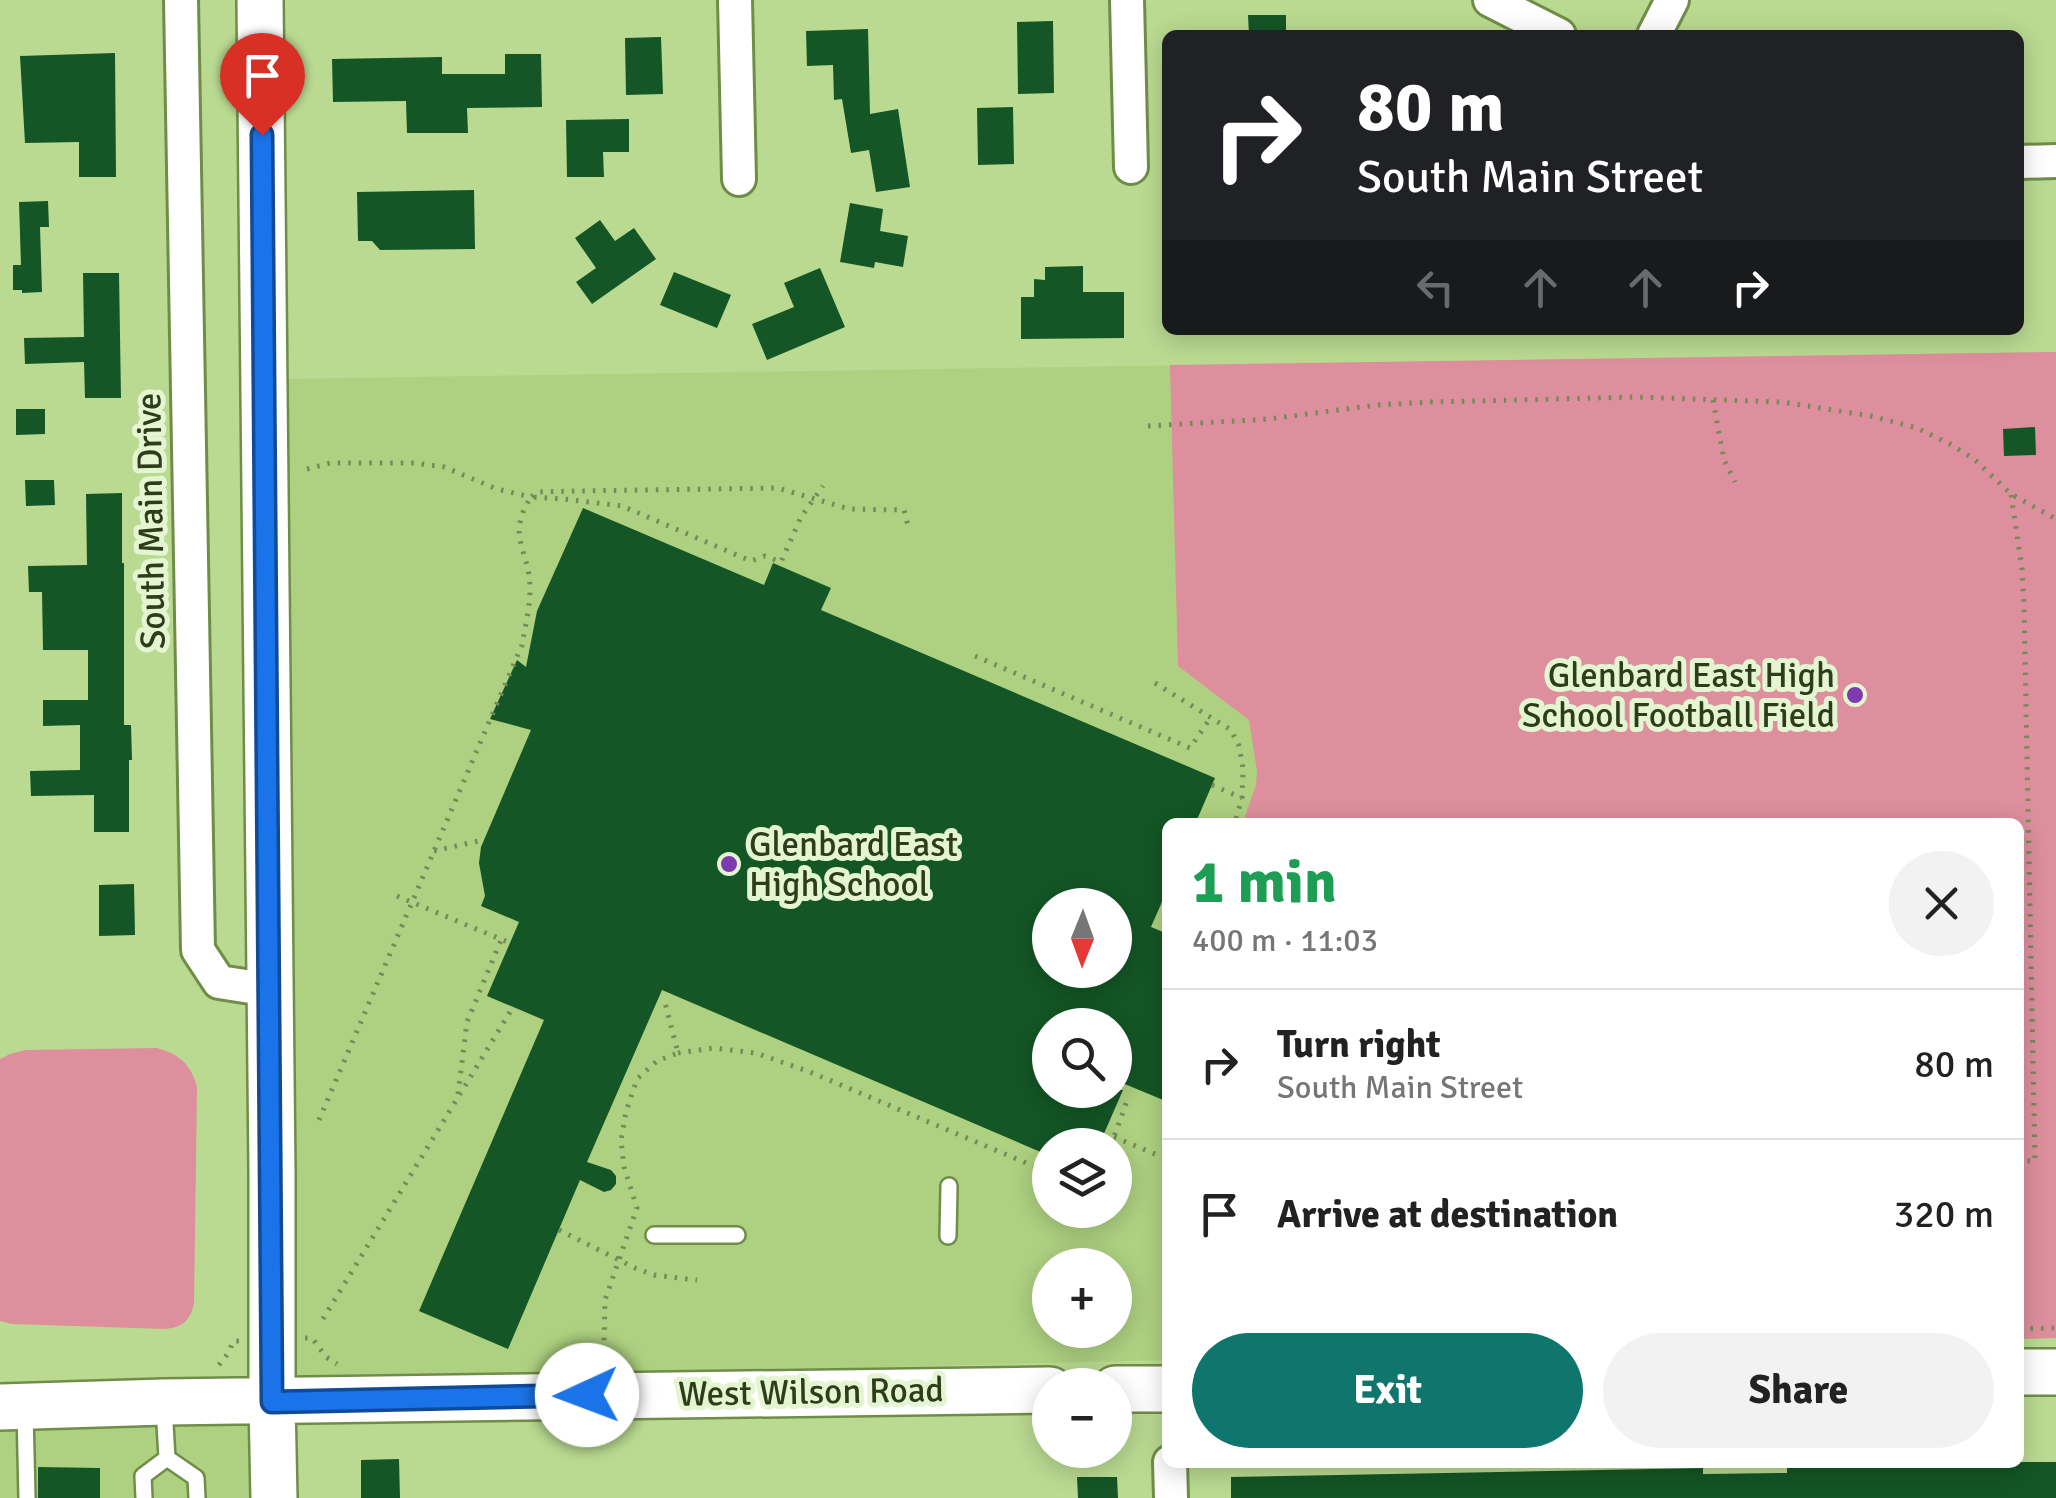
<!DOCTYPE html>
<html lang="en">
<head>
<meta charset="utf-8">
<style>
	:root { --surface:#fff; --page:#f2f2f2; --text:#222; --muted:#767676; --line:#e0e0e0; --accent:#0f766e }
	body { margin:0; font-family:Signika,sans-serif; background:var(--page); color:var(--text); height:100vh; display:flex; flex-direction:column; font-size:38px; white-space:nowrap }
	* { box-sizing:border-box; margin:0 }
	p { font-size:32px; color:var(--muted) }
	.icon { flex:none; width:55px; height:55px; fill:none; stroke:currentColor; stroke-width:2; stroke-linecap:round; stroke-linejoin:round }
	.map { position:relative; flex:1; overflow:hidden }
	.details { position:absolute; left:1162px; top:818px; width:862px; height:650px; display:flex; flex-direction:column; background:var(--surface); border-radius:15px; box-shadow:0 5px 25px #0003 }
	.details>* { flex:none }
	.banner { position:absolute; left:1162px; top:30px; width:862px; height:305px; border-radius:15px; box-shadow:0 5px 25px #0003; background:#202124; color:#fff; overflow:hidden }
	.needle { width:65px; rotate:181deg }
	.buttons { position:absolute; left:1032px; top:888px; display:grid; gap:20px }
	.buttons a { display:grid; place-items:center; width:100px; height:100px; border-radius:50%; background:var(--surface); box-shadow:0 5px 25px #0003; font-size:50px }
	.pin { position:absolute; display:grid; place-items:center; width:85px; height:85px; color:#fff; margin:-102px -42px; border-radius:50% 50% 50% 0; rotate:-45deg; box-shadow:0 0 10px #0007 }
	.pin .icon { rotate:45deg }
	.me { position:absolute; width:110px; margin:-55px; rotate:268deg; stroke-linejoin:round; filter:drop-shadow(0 0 8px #0008) }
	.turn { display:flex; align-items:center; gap:35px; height:210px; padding:0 30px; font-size:45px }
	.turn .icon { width:130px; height:130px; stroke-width:2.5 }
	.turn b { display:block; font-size:70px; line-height:85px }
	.lanes { display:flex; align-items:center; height:95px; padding:0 30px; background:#0003; justify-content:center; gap:50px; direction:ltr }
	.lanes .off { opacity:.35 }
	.round { display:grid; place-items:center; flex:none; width:105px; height:105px; border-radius:52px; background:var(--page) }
	.head { display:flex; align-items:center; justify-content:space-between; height:170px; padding:0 30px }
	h1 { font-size:60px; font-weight:700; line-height:75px; color:#1e9e55 }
	.cta { display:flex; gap:20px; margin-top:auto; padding:20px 30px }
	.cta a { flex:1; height:115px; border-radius:60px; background:var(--accent); color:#fff; font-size:40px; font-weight:700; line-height:115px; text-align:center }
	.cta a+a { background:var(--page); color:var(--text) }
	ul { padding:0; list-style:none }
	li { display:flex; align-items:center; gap:30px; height:150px; padding:0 30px; border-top:2px solid var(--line) }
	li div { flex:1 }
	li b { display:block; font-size:38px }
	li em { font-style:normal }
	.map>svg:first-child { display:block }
	.built { fill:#aed181; fill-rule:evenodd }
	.green { fill:#de8f9d }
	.building { fill:#145625; fill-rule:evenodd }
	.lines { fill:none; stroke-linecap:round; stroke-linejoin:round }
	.lane-casing { stroke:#708d48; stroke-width:20 }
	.street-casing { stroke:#708d48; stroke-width:38 }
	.secondary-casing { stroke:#708d48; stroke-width:50 }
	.path { stroke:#748b57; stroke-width:5; stroke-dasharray:2.5 8; stroke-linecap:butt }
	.lane { stroke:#fff; stroke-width:15 }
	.street { stroke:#fff; stroke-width:32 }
	.secondary { stroke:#fff; stroke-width:45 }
	.route-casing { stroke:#114b97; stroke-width:25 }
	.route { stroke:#1a73e8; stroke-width:18 }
	.poi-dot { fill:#7e3aae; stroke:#e4f5d1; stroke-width:4 }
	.labels { text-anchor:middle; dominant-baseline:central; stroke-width:10; stroke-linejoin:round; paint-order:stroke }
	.street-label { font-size:35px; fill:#2e3b1d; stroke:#e4f5d1 }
	.poi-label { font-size:35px; fill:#2e3b1d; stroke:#e4f5d1; text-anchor:end }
</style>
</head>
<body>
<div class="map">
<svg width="2056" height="1498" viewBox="0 0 2056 1498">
	<rect width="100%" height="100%" fill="#bada91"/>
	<path class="built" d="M 2056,352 L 2056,1338 L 2020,1339 L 2020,822 L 1168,822 L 1167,1360 L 297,1382 L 284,452 L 281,379 ZM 1050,905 L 1115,905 L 1115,970 L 1050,970 ZM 1050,1025 L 1115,1025 L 1115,1090 L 1050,1090 ZM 1050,1145 L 1115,1145 L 1115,1210 L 1050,1210 ZM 1050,1265 L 1115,1265 L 1115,1330 L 1050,1330 Z
		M 266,1411 L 267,1498 L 0,1498 L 0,1416 Z"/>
	<path class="green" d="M 2056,352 L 2056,1338 L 2020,1339 L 2020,822 L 1243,822 L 1256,785 L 1257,771 L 1249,720 L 1178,666 L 1170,365 Z
		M 157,1048 C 179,1054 191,1064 197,1087 L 194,1304 C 190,1321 182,1327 166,1329 L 12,1324 L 0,1321 L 0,1059 L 10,1054 L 26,1050 Z"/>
	<path class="building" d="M 1248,15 L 1286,15 L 1286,35 L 1249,35 Z
		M 1053,21 L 1054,93 L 1018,94 L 1017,22 Z
		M 868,29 L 870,114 L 898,109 L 910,187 L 876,192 L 869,150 L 851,153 L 842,99 L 834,100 L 833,65 L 807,66 L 806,31 Z
		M 661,37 L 663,94 L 626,95 L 625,38 Z
		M 115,53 L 116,177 L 79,177 L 79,142 L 25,143 L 20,56 Z
		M 505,54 L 541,54 L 542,107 L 467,108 L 468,133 L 407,133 L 406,101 L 333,102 L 332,59 L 442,57 L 442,74 L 505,74 Z
		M 1013,107 L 1014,164 L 978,165 L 977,108 Z
		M 629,119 L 629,152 L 603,152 L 604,177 L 567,177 L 566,120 Z
		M 474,190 L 475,249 L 380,250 L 372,241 L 358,241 L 357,192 Z
		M 48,201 L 49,227 L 40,227 L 42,292 L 22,293 L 22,290 L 13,290 L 13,265 L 21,265 L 19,202 Z
		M 850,203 L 883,209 L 880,231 L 908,236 L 903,267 L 875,262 L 874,268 L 840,262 Z
		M 600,220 L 615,241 L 634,228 L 656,259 L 592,304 L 576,282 L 596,268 L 575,238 Z
		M 1083,266 L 1083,292 L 1124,292 L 1124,338 L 1021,339 L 1021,297 L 1034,297 L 1034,279 L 1045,280 L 1045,267 Z
		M 820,268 L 845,327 L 767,360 L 752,324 L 794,307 L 784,283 Z
		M 674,272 L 731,295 L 717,328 L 660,305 Z
		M 83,273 L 119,273 L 121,398 L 85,398 L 84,362 L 25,364 L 24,338 L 84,337 Z
		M 16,409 L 45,409 L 45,434 L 16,435 Z
		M 2035,427 L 2036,455 L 2004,456 L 2003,429 Z
		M 25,480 L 54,480 L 55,505 L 26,506 Z
		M 122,493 L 122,563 L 124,563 L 124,725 L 131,725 L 132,760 L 129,760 L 129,832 L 94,832 L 94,795 L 31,796 L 30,771 L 80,770 L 80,725 L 43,726 L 43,700 L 88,700 L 88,650 L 43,650 L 42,592 L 29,592 L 28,566 L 87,565 L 86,494 Z
		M 583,508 L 764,585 L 773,563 L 831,588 L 821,610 L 1215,778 L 1196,822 L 1168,822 L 1168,888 L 1151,927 L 1168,934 L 1168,1102 L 1115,1080 L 1115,1025 L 1050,1025 L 1050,1090 L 1123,1090 L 1099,1145 L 1050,1145 L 1050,1156 L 662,990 L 587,1162 L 611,1170 L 616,1176 L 616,1184 L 611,1190 L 604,1192 L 580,1180 L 508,1349 L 419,1311 L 544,1020 L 487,996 L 519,922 L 481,906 L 485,896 L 479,863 L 481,847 L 531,730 L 490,719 L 517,660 L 526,667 L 537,611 ZM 1050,905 L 1115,905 L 1115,970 L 1050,970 Z
		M 134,884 L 135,935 L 99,936 L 99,885 Z
		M 399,1459 L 400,1498 L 361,1498 L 361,1460 Z
		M 2056,1462 L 2056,1498 L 1231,1498 L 1231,1477 L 1703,1468 L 1703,1474 L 1787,1473 L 1787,1468 L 1847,1467 L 1847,1463 Z
		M 38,1467 L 100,1468 L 100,1498 L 38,1498 Z
		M 1077,1477 L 1117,1477 L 1118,1498 L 1078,1498 Z"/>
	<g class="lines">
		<g class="lane-casing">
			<path id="lane" d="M 654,1235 L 737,1235
				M 948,1236 L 949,1186
				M 1115,1311 L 1119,1311
				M 164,1407 L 167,1458 L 196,1478 L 197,1498
				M 25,1410 L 27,1498
				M 144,1498 L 143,1476 L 167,1458"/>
		</g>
		<g class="street-casing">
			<path id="street" d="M 181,0 L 198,950 L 219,982 L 270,990
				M 735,0 L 739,179
				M 1127,0 L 1131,167
				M 1490,0 L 1559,35
				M 1654,35 L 1672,0
				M 2020,162 L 2056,161
				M 1170,1462 L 1171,1498"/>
		</g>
		<g class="secondary-casing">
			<path id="secondary" d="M 260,0 L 272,1173 L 272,1402 L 274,1498
				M 2020,1372 L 2056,1372
				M 1115,1389 L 1168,1389
				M 0,1407 L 164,1402 L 1050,1390"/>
		</g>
		<path class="path" d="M 1713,400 L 1724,460 L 1735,482
			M 1148,426 L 1269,419 L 1377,405 L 1431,402 L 1635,397 L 1782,402 L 1871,416 L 1917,428 L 1950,444 L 1974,459 L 2011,494 L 2056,519
			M 307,469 L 330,463 L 415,463 L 444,467 L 497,489 L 531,497 L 537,492 L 578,491 L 778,488 L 849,509 L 904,510 L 908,526
			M 2011,495 L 2022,569 L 2024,606 L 2035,1161 L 2020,1161
			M 975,656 L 1190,748 L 1211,717
			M 1155,683 L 1231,730 L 1239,746 L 1243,768 L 1242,798 L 1235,822
			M 1212,785 L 1242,798
			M 434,851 L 478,841
			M 397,896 L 510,943
			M 678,1053 L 713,1048 L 756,1053 L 810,1072 L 1050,1173
			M 458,1094 L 467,1022 L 501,940
			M 319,1120 L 522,645 C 525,627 530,608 530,589 C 530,549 505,538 531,497 L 563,499 L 622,506 L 751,561 L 765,556 L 781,562 L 801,517 L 823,486
			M 1114,1137 L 1155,1154
			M 1111,1145 L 1128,1098
			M 559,1230 L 635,1268 L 654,1275 L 697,1280
			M 323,1319 L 513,1007
			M 2020,1329 L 2056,1328
			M 305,1338 L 312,1338 L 326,1357 L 337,1364
			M 597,1359 L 600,1357 L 604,1344 L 605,1300 L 637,1208 L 624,1167 L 621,1140 L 626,1112 L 637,1079 L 657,1061 L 678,1053 L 664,999
			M 219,1365 L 229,1352 L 233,1341 L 240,1341"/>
		<use href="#lane" class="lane"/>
		<use href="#street" class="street"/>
		<use href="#secondary" class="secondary"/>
	</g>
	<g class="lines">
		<g class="route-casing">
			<path id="route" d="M 262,135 L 272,1402 L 587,1395"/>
		</g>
		<use href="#route" class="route"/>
	</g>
	<g class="poi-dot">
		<circle cx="1855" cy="695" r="10"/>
		<circle cx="729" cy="864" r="10"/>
	</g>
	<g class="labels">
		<g class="street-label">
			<text transform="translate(151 521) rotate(-91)">South Main Drive</text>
			<text transform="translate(811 1392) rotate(-1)">West Wilson Road</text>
		</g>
		<g class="poi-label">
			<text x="1835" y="675">Glenbard East High<tspan x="1835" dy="40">School Football Field</tspan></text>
			<text x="749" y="844" text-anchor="start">Glenbard East<tspan x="749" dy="40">High School</tspan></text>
		</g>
	</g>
</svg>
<div class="buttons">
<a><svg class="needle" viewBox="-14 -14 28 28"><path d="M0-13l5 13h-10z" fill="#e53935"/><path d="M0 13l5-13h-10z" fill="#767676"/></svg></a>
<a><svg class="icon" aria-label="search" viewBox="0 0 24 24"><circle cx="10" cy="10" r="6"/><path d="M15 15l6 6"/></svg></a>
<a><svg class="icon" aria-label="layers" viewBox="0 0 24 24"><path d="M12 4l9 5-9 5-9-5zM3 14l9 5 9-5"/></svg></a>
<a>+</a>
<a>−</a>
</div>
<div class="pin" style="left:262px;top:135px;background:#d93025"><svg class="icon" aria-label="arrive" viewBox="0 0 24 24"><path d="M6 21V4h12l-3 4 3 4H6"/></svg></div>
<svg class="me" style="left:587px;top:1395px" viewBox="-20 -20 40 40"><circle r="19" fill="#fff"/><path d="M0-13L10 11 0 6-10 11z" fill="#1a73e8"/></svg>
<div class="banner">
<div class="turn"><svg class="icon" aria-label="right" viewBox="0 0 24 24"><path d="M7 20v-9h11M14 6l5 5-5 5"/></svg><div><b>80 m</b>South Main Street</div></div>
<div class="lanes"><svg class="icon off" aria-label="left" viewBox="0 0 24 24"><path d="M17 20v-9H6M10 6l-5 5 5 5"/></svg><svg class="icon off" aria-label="ahead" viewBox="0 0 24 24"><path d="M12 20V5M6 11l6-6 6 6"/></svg><svg class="icon off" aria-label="ahead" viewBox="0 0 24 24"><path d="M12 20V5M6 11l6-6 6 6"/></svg><svg class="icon" aria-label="right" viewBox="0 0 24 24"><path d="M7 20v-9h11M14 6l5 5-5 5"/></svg></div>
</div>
<section class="details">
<div class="head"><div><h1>1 min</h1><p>400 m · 11:03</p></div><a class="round"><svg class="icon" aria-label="close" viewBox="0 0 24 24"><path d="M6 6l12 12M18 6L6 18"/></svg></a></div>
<ul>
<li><svg class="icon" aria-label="right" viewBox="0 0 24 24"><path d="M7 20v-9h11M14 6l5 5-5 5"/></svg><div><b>Turn right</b><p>South Main Street</p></div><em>80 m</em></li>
<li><svg class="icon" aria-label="arrive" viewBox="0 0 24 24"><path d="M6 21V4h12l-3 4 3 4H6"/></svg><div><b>Arrive at destination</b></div><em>320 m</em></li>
</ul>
<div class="cta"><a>Exit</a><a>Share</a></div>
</section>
</div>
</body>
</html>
